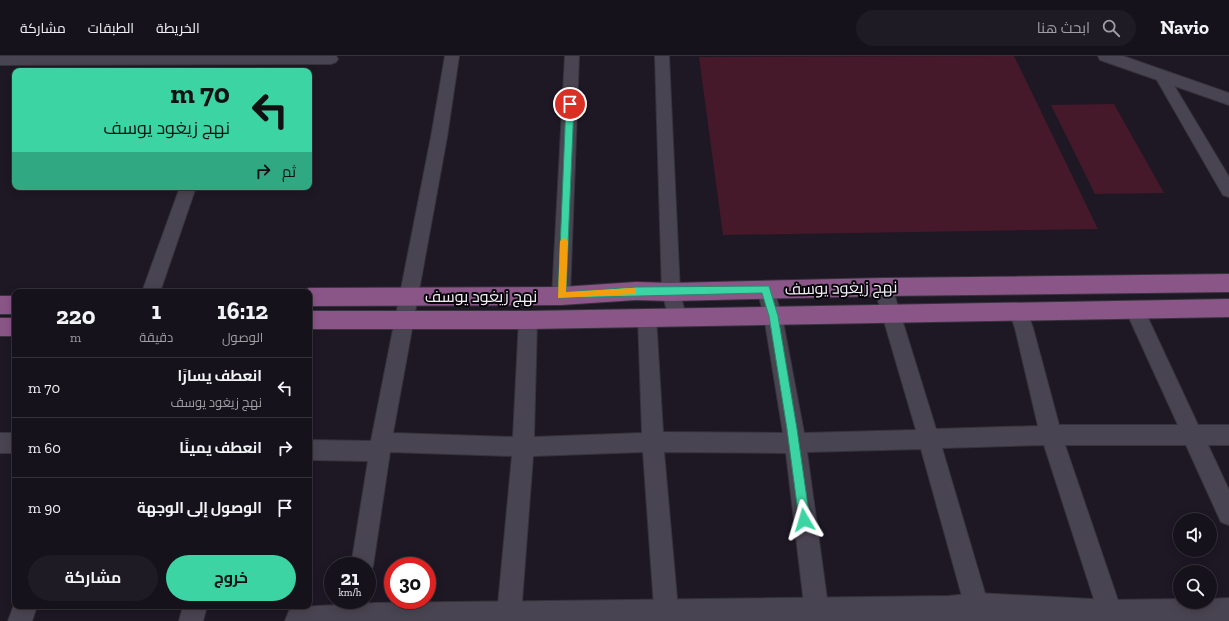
<!DOCTYPE html>
<html lang="ar">
<head>
<meta charset="utf-8">
<style>
	:root { --surface:#16121b; --page:#1f1b24; --text:#f1f3f6; --muted:#9e9ea3; --line:#35323a; --accent:#3cd4a3 }
	body { margin:0; font-family:"Zilla Slab",Cairo,serif; background:var(--page); color:var(--text); direction:rtl; height:100vh; display:flex; flex-direction:column; font-size:15px; white-space:nowrap }
	* { box-sizing:border-box; margin:0 }
	p { font-size:13px; color:var(--muted) }
	.icon { flex:none; width:22px; height:22px; fill:none; stroke:currentColor; stroke-width:2; stroke-linecap:round; stroke-linejoin:round }
	.map { position:relative; flex:1; overflow:hidden; direction:ltr }
	.details { position:absolute; left:12px; top:233px; width:300px; height:320px; display:flex; flex-direction:column; background:var(--surface); border-radius:8px; box-shadow:0 2px 10px #0003,0 0 0 1px var(--line); direction:rtl }
	.details>* { flex:none }
	.banner { position:absolute; left:12px; top:12px; width:300px; height:122px; border-radius:8px; box-shadow:0 2px 10px #0003,0 0 0 1px var(--line); direction:rtl; background:#3cd4a3; color:#111; overflow:hidden }
	.buttons { position:absolute; left:1173px; top:457px; display:grid; gap:8px }
	.buttons a { display:grid; place-items:center; width:44px; height:44px; border-radius:50%; background:var(--surface); box-shadow:0 2px 10px #0003,0 0 0 1px var(--line); font-size:20px }
	.speed { position:absolute; left:324px; top:501px; display:flex; gap:8px; font-size:20px; font-weight:700; text-align:center }
	.speed>* { display:grid; place-content:center; width:52px; height:52px; border-radius:50%; background:var(--surface); box-shadow:0 2px 10px #0003,0 0 0 1px var(--line); line-height:1 }
	.speed small { font-size:10px; font-weight:400 }
	.speed .limit { border:6px solid #d22; background:#fff; color:#111 }
	.pin { position:absolute; display:grid; place-items:center; width:34px; height:34px; color:#fff; margin:-17px; border:2px solid #fff; border-radius:50%; box-shadow:0 1px 4px #0007 }
	.me { position:absolute; width:44px; margin:-22px; rotate:353deg; stroke-linejoin:round; filter:drop-shadow(0 0 3px #0008) }
	.turn { display:flex; align-items:center; gap:14px; height:84px; padding:0 16px; font-size:18px }
	.turn .icon { width:52px; height:52px; stroke-width:2.5 }
	.turn b { display:block; font-size:28px; line-height:34px }
	.then { display:flex; align-items:center; height:38px; padding:0 16px; background:#0003; gap:8px; font-size:15px }
	.eta { display:flex; justify-content:space-evenly; align-items:center; height:68px; text-align:center }
	.eta b { font-size:24px; font-weight:700; line-height:28px }
	.primary-button { display:flex; gap:8px; margin-top:auto; padding:8px 16px }
	.primary-button a { flex:1; height:46px; border-radius:24px; background:var(--accent); color:#111; font-size:16px; font-weight:700; line-height:46px; text-align:center }
	.primary-button a+a { background:var(--page); color:var(--text) }
	ul { padding:0; list-style:none }
	li { display:flex; align-items:center; gap:12px; height:60px; padding:0 16px; border-top:1px solid var(--line) }
	li div { flex:1 }
	li b { display:block; font-size:15px }
	li em { font-style:normal }
	header { display:flex; align-items:center; gap:24px; box-sizing:border-box; height:56px; padding:0 20px; background:var(--surface); border-bottom:1px solid var(--line) }
	header strong { font-size:19px }
	nav { display:flex; gap:22px; margin-inline-start:auto; font-size:14px }
	.search { width:280px; height:36px; background:var(--page); display:flex; align-items:center; gap:10px; box-sizing:border-box; padding:0 14px; border-radius:22px; color:var(--muted); font-size:15px }
	.map>svg:first-child { display:block }
	.green { fill:#46192a }
	.lines { fill:none; stroke-linecap:round; stroke-linejoin:round }
	.street-casing { stroke:#36333c; stroke-width:2 }
	.secondary-casing { stroke:#36333c; stroke-width:2 }
	.primary-casing { stroke:#36333c; stroke-width:2 }
	.street { fill:#494451; fill-rule:evenodd }
	.secondary { fill:#494451; fill-rule:evenodd }
	.primary { fill:#8a5688; fill-rule:evenodd }
	.route { fill:#3cd4a3; stroke:#278a6a }
	.slow { fill:#f59e0b }
	.labels { text-anchor:middle; dominant-baseline:central; stroke-width:4; stroke-linejoin:round; paint-order:stroke }
	.street-label { font-size:16px; fill:#f1eef6; stroke:#070509 }
</style>
</head>
<body>
<header>
<strong>Navio</strong>
<div class="search"><svg class="icon" aria-label="search" viewBox="0 0 24 24"><circle cx="10" cy="10" r="6"/><path d="M15 15l6 6"/></svg>ابحث هنا</div>
<nav><a>الخريطة</a><a>الطبقات</a><a>مشاركة</a></nav>
</header>
<div class="map">
<svg width="1229" height="565" viewBox="0 0 1229 565">
	<rect width="100%" height="100%" fill="#1d1824"/>
	<path class="green" d="M 1014,0 L 1098,173 L 723,179 L 699,1 Z
		M 1114,48 L 1164,137 L 1095,138 L 1051,49 Z"/>
	<g class="lines">
		<g class="street-casing">
			<path id="street" d="M 0,0 L 336,0 L 338,3 L 336,6 L 331,8 L 0,9 Z
				M 445,0 L 459,0 L 447,81 L 393,377 L 513,381 L 519,264 L 521,258 L 528,256 L 535,258 L 537,264 L 534,381 L 642,377 L 638,261 L 640,255 L 647,253 L 654,255 L 656,261 L 663,376 L 783,377 L 764,260 L 757,233 L 760,228 L 766,225 L 772,228 L 782,260 L 804,377 L 916,374 L 874,231 L 877,226 L 883,223 L 889,226 L 892,231 L 936,373 L 1038,370 L 1015,272 L 1009,256 L 1011,250 L 1018,248 L 1025,250 L 1033,272 L 1059,369 L 1178,369 L 1125,253 L 1127,247 L 1134,245 L 1141,247 L 1198,369 L 1229,369 L 1229,389 L 1208,389 L 1229,434 L 1229,469 L 1221,466 L 1186,389 L 1065,389 L 1125,565 L 1101,565 L 1044,389 L 942,392 L 989,551 L 985,559 L 977,563 L 969,559 L 965,551 L 921,393 L 807,396 L 830,565 L 806,565 L 786,397 L 664,396 L 679,565 L 655,565 L 643,396 L 533,400 L 521,559 L 518,565 L 500,565 L 497,559 L 512,400 L 390,396 L 373,510 L 370,518 L 367,519 L 367,510 L 351,510 L 368,405 L 309,404 L 309,384 L 371,385 L 431,81 Z
				M 565,0 L 579,0 L 570,240 L 567,245 L 561,248 L 555,245 L 552,240 Z
				M 655,0 L 669,0 L 680,236 L 686,261 L 684,267 L 677,269 L 670,267 L 662,236 Z
				M 1161,14 L 1166,16 L 1229,121 L 1229,141 L 1223,139 L 1154,19 L 1156,16 Z
				M 180,131 L 196,131 L 160,236 L 142,236 Z
				M 0,377 L 15,377 L 15,397 L 0,397 Z
				M 367,540 L 369,544 L 366,565 L 344,565 L 345,544 L 367,544 Z
				M 15,546 L 15,550 L 37,550 L 32,565 L 8,565 Z
				M 183,550 L 207,550 L 203,565 L 179,565 Z"/>
		</g>
		<g class="secondary-casing">
			<path id="secondary" d="M 1098,0 L 1123,0 L 1229,37 L 1229,49 L 1100,4 Z
				M 977,537 L 1110,544 L 1180,543 L 1180,546 L 1210,546 L 1210,543 L 1229,542 L 1229,565 L 285,565 L 289,555 L 299,551 L 375,547 L 949,540 Z"/>
		</g>
		<g class="primary-casing">
			<path id="primary" d="M 1229,218 L 1229,236 L 883,240 L 671,245 L 636,244 L 561,249 L 309,250 L 309,236 L 301,236 L 309,232 L 561,231 L 636,226 L 671,227 L 883,222 Z
				M 0,240 L 15,240 L 15,258 L 0,258 Z
				M 1229,243 L 1229,261 L 528,273 L 309,273 L 309,255 L 528,255 Z
				M 0,262 L 15,262 L 15,280 L 0,280 Z"/>
		</g>
		<use href="#street" class="street"/>
		<use href="#secondary" class="secondary"/>
		<use href="#primary" class="primary"/>
	</g>
	<path class="route" d="M 570,45 L 574,48 L 566,236 L 636,231 L 769,230 L 778,260 L 797,373 L 810,464 L 808,468 L 804,469 L 801,468 L 799,464 L 787,373 L 769,260 L 762,237 L 558,242 L 566,48 Z"/>
	<path class="slow" d="M 564,182 L 568,185 L 566,236 L 633,232 L 636,233 L 636,238 L 558,242 L 560,185 Z"/>
	<g class="labels">
		<g class="street-label">
			<text transform="translate(841 232) rotate(-1)">نهج زيغود يوسف</text>
			<text x="481" y="240">نهج زيغود يوسف</text>
		</g>
	</g>
</svg>
<div class="buttons">
<a><svg class="icon" aria-label="sound" viewBox="0 0 24 24"><path d="M4 9h4l5-4v14l-5-4H4zM17 9q2 3 0 6"/></svg></a>
<a><svg class="icon" aria-label="search" viewBox="0 0 24 24"><circle cx="10" cy="10" r="6"/><path d="M15 15l6 6"/></svg></a>
</div>
<div class="speed"><div>21<small>km/h</small></div><div class="limit">30</div></div>
<div class="pin" style="left:570px;top:48px;background:#d93025"><svg class="icon" aria-label="arrive" viewBox="0 0 24 24"><path d="M6 21V4h12l-3 4 3 4H6"/></svg></div>
<svg class="me" style="left:804px;top:464px" viewBox="-20 -20 40 40"><path d="M0-17L14 15 0 8-14 15z" fill="#3cd4a3" stroke="#fff" stroke-width="4"/></svg>
<div class="banner">
<div class="turn"><svg class="icon" aria-label="left" viewBox="0 0 24 24"><path d="M17 20v-9H6M10 6l-5 5 5 5"/></svg><div><b>70 m</b>نهج زيغود يوسف</div></div>
<div class="then">ثم<svg class="icon" aria-label="right" viewBox="0 0 24 24"><path d="M7 20v-9h11M14 6l5 5-5 5"/></svg></div>
</div>
<section class="details">
<div class="eta">
<div><b>16:12</b><p>الوصول</p></div>
<div><b>1</b><p>دقيقة</p></div>
<div><b>220</b><p>m</p></div>
</div>
<ul>
<li><svg class="icon" aria-label="left" viewBox="0 0 24 24"><path d="M17 20v-9H6M10 6l-5 5 5 5"/></svg><div><b>انعطف يسارًا</b><p>نهج زيغود يوسف</p></div><em>70 m</em></li>
<li><svg class="icon" aria-label="right" viewBox="0 0 24 24"><path d="M7 20v-9h11M14 6l5 5-5 5"/></svg><div><b>انعطف يمينًا</b></div><em>60 m</em></li>
<li><svg class="icon" aria-label="arrive" viewBox="0 0 24 24"><path d="M6 21V4h12l-3 4 3 4H6"/></svg><div><b>الوصول إلى الوجهة</b></div><em>90 m</em></li>
</ul>
<div class="primary-button"><a>خروج</a><a>مشاركة</a></div>
</section>
</div>
</body>
</html>
